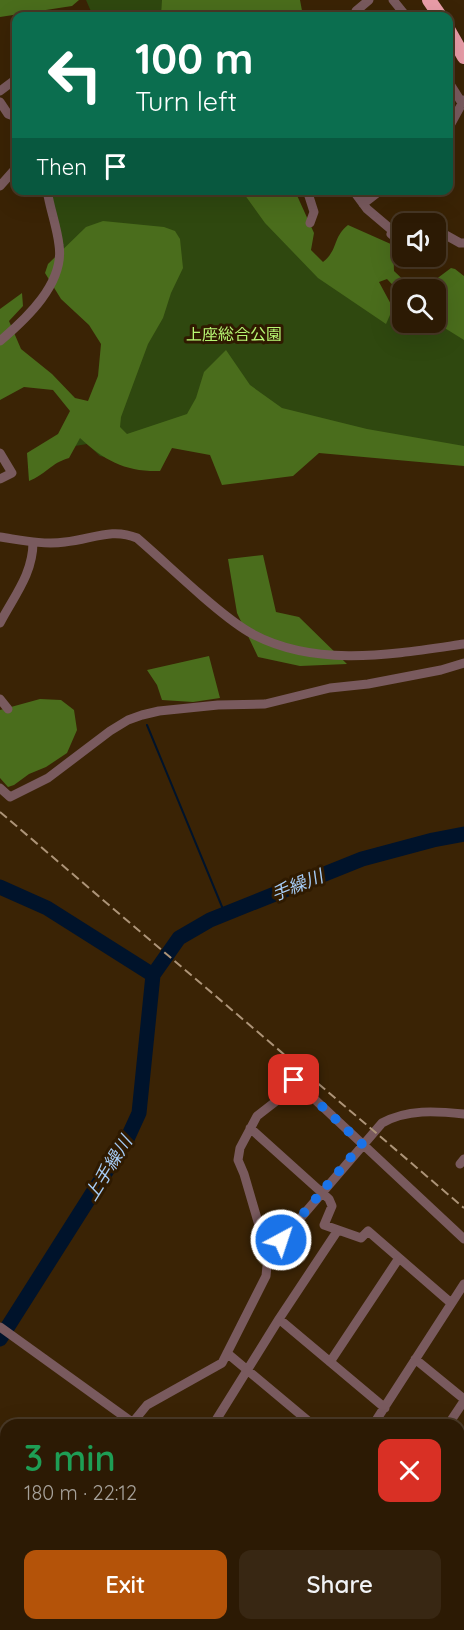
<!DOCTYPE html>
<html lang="en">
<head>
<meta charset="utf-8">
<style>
	:root { --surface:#2c1a04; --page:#382713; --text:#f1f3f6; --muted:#a6a19a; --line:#483826; --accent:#b45309 }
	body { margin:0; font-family:Quicksand,"Noto Sans JP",sans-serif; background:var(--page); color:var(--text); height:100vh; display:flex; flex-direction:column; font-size:22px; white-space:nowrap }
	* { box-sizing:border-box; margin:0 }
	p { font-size:20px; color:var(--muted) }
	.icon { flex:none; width:33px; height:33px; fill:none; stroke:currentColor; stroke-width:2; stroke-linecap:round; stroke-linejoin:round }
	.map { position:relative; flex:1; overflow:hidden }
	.drawer { position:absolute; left:0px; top:1419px; width:465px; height:212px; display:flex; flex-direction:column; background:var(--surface); border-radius:18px 18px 0 0; box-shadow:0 6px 24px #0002,0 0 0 2px var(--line) }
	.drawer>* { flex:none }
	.banner { position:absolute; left:12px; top:12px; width:441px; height:183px; border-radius:12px; box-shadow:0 6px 24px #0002,0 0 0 2px var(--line); background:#0b6e4f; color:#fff; overflow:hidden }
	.tools { position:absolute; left:392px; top:213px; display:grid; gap:12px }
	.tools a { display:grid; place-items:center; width:54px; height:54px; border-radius:12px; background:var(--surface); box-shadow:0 6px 24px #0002,0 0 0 2px var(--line); font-size:30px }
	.pin { position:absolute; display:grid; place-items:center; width:51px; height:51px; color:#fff; margin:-26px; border-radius:12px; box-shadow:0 3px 9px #0006 }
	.me { position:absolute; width:66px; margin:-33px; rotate:40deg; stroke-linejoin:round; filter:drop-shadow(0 0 4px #0008) }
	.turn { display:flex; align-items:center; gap:21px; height:126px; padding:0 24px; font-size:27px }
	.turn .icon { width:78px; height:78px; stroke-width:2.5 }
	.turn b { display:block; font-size:42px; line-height:51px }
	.then { display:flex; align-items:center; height:57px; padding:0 24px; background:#0003; gap:12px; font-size:22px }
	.round { display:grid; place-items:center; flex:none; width:63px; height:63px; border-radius:12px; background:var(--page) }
	.overview { display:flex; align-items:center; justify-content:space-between; height:102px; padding:0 24px }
	h1 { font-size:36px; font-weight:600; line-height:45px; color:#1e9e55 }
	.primary-button { display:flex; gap:12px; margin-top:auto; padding:12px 24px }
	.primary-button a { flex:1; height:69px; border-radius:12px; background:var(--accent); color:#fff; font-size:24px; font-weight:600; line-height:69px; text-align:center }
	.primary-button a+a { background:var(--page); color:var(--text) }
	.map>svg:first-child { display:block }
	.green { fill:#2f480f }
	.forest { fill:#4a6d1c }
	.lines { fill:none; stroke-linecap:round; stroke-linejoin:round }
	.stream { stroke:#00132b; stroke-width:2 }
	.river { stroke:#00132b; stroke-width:15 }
	.minor { stroke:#795a5e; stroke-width:9 }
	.highway { stroke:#e99da8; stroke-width:14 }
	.rail { stroke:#ad9478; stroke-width:2; stroke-dasharray:9 4.5; stroke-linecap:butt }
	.route { stroke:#1a73e8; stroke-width:10; stroke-dasharray:0 18 }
	.labels { text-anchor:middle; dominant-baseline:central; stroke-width:6; stroke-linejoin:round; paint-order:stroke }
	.park-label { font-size:16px; fill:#b8f773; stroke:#2f1a00 }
	.water-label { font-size:18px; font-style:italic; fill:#a6ccf5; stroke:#2f1a00 }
</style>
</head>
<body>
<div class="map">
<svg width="464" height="1630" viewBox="0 0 464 1630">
	<rect width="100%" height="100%" fill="#3a2305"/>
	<path class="green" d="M 86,0 L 291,0 L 289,16 L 93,16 Z
		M 49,191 L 255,191 L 315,262 L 373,307 L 402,313 L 402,322 L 435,322 L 435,320 L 464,326 L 464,458 L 191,432 L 137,464 L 100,456 L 87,444 L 75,446 L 125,336 L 60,260 Z"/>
	<path class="forest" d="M 0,0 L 79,0 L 72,6 L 0,17 Z
		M 162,0 L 300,0 L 303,16 L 161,16 Z
		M 242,191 L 295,191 L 314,233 L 311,250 L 323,262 C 339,249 332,238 348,225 L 393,245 L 394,271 L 413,289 L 402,290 L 402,295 L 387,279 L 379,282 L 393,308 L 386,324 L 318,278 L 265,223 Z
		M 103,221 L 164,227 L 175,231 L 180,239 L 183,268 L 171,293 L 163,318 L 148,344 L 121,417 L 120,427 L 127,434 L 187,414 L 196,398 L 204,372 L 226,350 L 250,385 L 282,408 L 367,429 L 464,446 L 464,466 L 319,453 L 293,476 L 222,485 L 210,455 L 172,448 L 160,471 C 126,472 105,461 80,438 L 69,458 C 51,463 45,475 29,481 L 27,453 L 58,434 L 70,411 L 53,390 L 24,387 L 0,400 L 0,309 L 22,293 L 23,306 L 9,321 L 21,349 L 52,374 L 75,398 L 88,401 L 98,376 L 101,344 L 89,325 L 61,299 L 45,273 L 48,264 L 86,227 Z
		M 451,268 L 455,269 L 464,276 L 464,340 L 435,322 L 435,290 L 423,289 Z
		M 263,555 L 276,612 L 299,617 L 347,664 L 300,666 L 258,657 L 237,613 L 228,559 Z
		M 209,656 L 220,698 L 193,702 L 162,700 L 157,685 L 147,670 Z
		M 40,699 L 61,700 L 74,710 L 77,730 L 67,753 L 46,767 L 29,774 L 14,785 L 8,787 L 0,778 L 0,710 Z"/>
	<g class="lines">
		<path class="stream" d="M 147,725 L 225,914"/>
		<path class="river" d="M 0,887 L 47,908 L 153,975
			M 153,975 L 179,938 L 210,920 L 362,859 L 433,840 L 464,834
			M 0,1339 L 128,1137 L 139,1113 L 153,975"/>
		<path class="minor" d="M 393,0 L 406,16
			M 356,16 L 356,11 L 369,0
			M 448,81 L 462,103
			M 0,91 L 16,79
			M 0,102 L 8,114 L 16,117
			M 448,129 L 464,100
			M 0,186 L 16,168
			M 307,190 L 314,212 L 310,223
			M 353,190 L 367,209 L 393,231 L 391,234 L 402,243
			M 363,204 L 381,190
			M 435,229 L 460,243 L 464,243
			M 0,341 C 26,319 65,283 59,245 C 57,227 50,209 47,190
			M 0,453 L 12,473 L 0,479
			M 0,537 C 21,540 43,545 65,542 C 91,540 111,527 137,538 C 159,557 180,577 202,596 C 217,609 232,622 249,632 C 314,669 395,654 464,644
			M 0,623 C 14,596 33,574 33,542
			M 0,699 L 8,709
			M 0,788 L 10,797 L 48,778 L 110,731 L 128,720 L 142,715 L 159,711 L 218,705 L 265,704 L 330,688 L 368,684 L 441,670 L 464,663
			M 250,1128 L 329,1199 L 332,1206 L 324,1225 L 361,1238 L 368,1231 L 451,1303
			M 460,1164 L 464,1159
			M 268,1256 L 382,1123 C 407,1109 436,1111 464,1114
			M 279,1319 L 385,1408
			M 0,1327 L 136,1425
			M 227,1353 L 313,1425
			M 415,1359 L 464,1399
			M 330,1362 L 399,1258
			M 133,1422 L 147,1405 L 222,1363 L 266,1276 L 268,1256 L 244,1174 L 238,1160 L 240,1148 L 257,1116 L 275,1102 L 294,1080 L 464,1239
			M 213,1425 L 279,1319 L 338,1230
			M 373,1425 L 464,1284
			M 448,1425 L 464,1401
			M 459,1468 L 464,1473
			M 459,1550 L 464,1554
			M 0,1597 L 6,1586
			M 166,1624 L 175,1630
			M 39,1630 L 43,1624
			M 80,1630 L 84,1624
			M 240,1630 L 243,1624"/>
		<path class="highway" d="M 429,0 L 440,16
			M 448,29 L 464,57"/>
		<path class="rail" d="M 0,812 L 464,1208"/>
	</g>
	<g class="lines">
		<path class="route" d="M 281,1240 L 362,1144 L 294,1080"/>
	</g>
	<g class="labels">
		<g class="park-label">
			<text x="234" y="334">上座総合公園</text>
		</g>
		<g class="water-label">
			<text transform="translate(297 885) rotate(-22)">手繰川</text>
			<text transform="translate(108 1168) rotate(-58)">上手繰川</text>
		</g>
	</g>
</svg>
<div class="tools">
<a><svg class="icon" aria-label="sound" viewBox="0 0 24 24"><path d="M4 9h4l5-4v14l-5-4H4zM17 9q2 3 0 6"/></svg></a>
<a><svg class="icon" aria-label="search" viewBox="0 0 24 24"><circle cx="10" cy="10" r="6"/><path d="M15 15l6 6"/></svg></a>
</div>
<div class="pin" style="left:294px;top:1080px;background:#d93025"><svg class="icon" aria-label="arrive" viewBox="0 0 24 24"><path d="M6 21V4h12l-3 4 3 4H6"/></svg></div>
<svg class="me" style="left:281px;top:1240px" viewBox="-20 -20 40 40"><circle r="17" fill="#1a73e8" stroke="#fff" stroke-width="3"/><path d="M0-11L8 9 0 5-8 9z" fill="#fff"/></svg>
<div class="banner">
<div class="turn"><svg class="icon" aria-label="left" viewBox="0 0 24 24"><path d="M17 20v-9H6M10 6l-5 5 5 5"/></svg><div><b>100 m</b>Turn left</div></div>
<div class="then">Then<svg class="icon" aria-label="arrive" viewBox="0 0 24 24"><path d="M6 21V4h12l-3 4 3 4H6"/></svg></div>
</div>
<section class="drawer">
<div class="overview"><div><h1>3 min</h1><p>180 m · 22:12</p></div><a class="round" style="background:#d93025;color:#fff"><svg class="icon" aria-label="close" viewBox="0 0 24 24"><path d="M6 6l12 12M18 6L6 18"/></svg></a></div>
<div class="primary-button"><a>Exit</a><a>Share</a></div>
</section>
</div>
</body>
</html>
